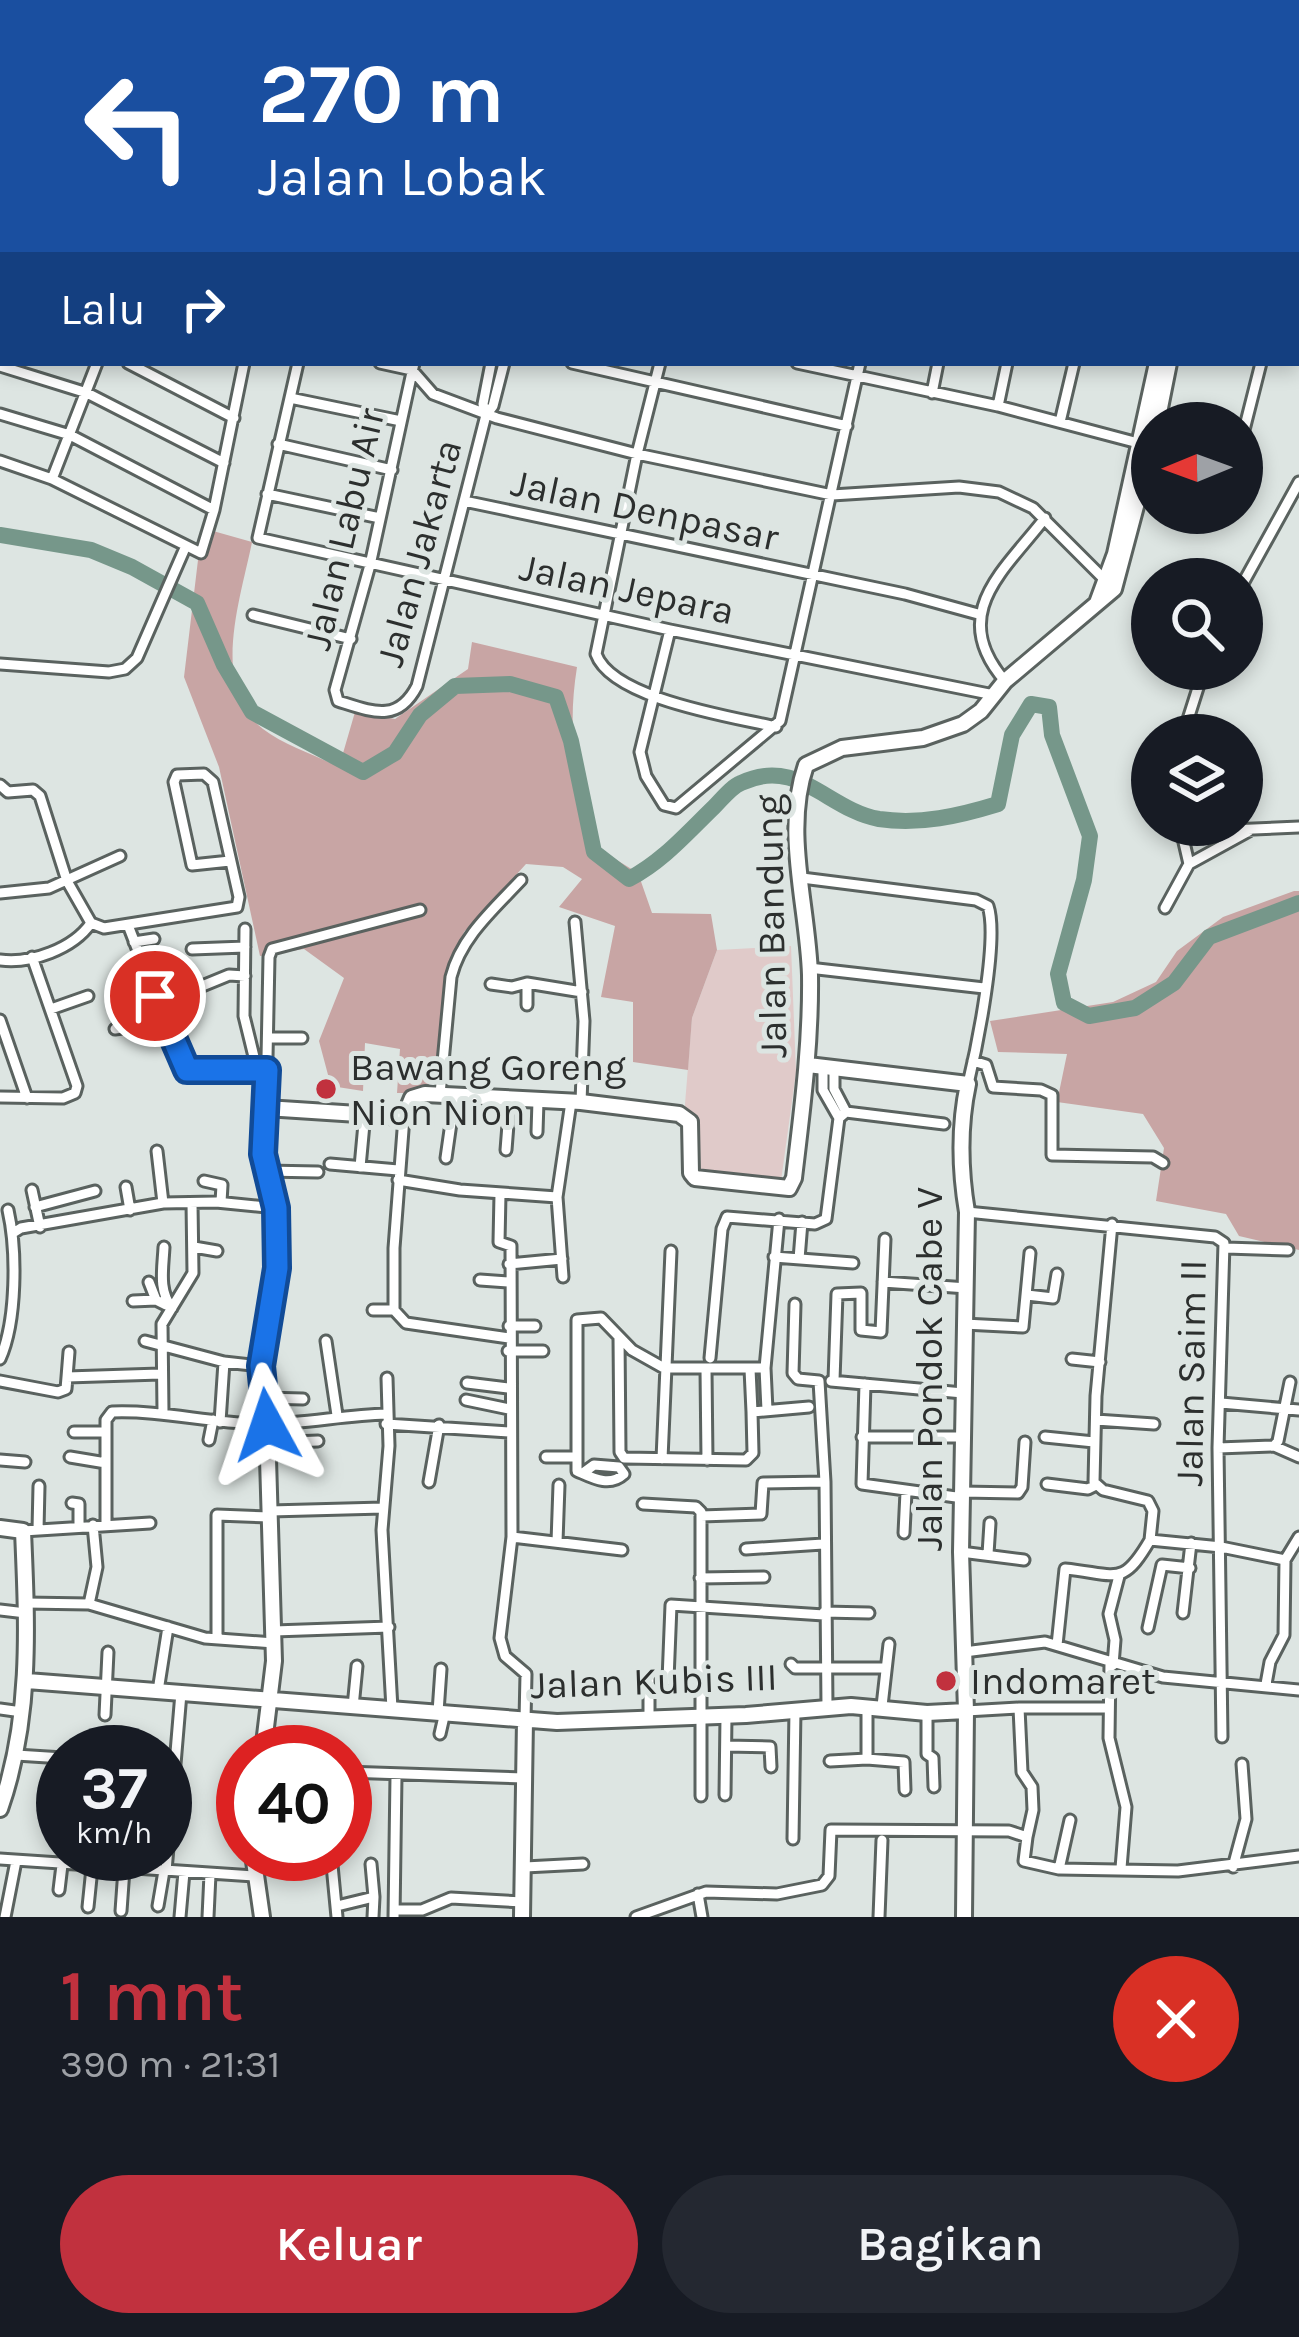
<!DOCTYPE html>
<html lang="id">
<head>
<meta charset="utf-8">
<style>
	:root { --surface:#171b24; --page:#242831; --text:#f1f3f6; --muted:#9ea1a6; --accent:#c1313e }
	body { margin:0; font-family:Karla,sans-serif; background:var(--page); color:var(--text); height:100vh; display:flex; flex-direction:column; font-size:45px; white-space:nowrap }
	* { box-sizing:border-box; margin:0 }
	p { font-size:39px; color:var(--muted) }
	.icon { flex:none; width:66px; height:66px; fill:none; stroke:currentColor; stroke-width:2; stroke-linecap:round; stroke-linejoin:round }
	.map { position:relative; height:1917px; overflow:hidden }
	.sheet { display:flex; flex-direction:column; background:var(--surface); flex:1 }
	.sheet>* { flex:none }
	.hud { position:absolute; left:0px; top:0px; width:1299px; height:366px; box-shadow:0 6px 18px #0003; background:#1a4fa0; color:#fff; overflow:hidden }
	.needle { width:78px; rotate:269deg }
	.controls { position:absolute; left:1131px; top:402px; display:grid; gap:24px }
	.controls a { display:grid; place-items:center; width:132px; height:132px; border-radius:50%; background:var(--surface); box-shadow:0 6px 18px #0003; font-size:60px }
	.speed { position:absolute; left:36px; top:1725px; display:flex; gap:24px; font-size:60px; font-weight:700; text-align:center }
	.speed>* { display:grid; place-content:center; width:156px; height:156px; border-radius:50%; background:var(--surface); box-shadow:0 6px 18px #0003; line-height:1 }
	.speed small { font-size:30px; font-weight:400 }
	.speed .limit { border:18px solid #d22; background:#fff; color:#111 }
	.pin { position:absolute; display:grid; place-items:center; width:102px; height:102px; color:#fff; margin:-51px; border:6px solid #fff; border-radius:50%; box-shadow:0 3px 12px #0007 }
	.me { position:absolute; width:132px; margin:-66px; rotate:355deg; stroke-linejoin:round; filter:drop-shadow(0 0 9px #0008) }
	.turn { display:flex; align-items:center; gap:42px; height:252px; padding:0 60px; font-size:54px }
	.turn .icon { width:156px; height:156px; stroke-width:2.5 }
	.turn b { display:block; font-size:84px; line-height:102px }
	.then { display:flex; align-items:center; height:114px; padding:0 60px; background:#0003; gap:24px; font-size:45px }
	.round { display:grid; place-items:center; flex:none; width:126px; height:126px; border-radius:63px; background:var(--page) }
	.summary { display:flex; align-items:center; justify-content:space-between; height:204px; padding:0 60px }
	h1 { font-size:72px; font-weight:600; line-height:90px; color:var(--accent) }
	.action { display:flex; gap:24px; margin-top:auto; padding:24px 60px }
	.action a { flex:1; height:138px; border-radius:72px; background:var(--accent); color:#fff; font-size:48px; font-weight:600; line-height:138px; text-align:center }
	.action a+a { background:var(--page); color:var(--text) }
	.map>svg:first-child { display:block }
	.green { fill:#e0cac9 }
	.forest { fill:#c8a5a4 }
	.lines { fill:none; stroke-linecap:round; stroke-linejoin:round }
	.river { stroke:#76978a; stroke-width:16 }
	.street-casing { stroke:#5a625f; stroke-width:15 }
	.secondary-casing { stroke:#5a625f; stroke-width:20 }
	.street { stroke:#fff; stroke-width:9 }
	.secondary { stroke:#fff; stroke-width:14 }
	.route-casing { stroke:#114b97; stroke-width:30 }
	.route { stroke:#1a73e8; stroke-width:21 }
	.poi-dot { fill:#c1313e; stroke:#dde5e2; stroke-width:4.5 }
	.labels { text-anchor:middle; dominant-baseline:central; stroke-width:10; stroke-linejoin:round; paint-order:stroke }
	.street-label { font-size:39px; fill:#2c2f2e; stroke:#dde5e2 }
	.poi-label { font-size:39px; fill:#2c2f2e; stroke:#dde5e2; text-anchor:start }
</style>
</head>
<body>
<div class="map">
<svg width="1299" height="1917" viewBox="0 0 1299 1917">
	<rect width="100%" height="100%" fill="#dde5e2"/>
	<path class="green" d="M 791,946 L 796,1072 L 781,1181 L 690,1173 L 685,1104 L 692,1018 L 717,950 Z"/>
	<path class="forest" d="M 206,529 L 252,542 C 241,598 209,687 263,729 C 284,745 315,755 339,767 L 355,712 L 395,719 L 468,669 L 472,642 L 577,667 C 566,736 577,781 597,848 L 638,873 L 652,913 L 711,914 L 717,950 L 692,1018 L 688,1070 L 633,1062 L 633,1002 L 601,997 L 615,926 L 559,907 L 582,879 L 563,867 L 526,864 L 464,932 L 446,986 L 435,1093 L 397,1093 L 400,1049 L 365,1043 L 363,1091 L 331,1086 L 319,1041 L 344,978 L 304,949 L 260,956 L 219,767 L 184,677 L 198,560 Z
		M 1294,891 L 1299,891 L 1299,1250 L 1239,1236 L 1226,1214 L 1156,1201 L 1164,1148 L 1143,1114 L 1057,1102 L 1067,1054 L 998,1052 L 990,1021 L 1113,1002 L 1156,982 L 1177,951 L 1223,917 Z"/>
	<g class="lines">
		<path class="river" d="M 0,535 L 91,550 L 132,567 L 197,603 L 224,665 L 252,712 L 363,772 L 395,753 L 420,715 L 455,686 L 510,684 L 556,697 L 571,741 L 594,852 L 629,879 C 663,861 686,834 714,807 C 722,799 731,787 741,783 C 798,756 828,810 879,819 C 920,825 959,816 998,804 L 1012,735 L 1031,704 L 1049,707 L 1052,735 L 1090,836 L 1084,880 L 1058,974 L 1064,1003 L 1089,1016 L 1135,1008 L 1174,983 L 1209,937 L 1299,903"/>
		<g class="street-casing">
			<path id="street" d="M 404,0 L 419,3
				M 1039,0 L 1047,3
				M 72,3 L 73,0
				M 268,3 L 268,0
				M 429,3 L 429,0
				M 495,3 L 495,0
				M 572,3 L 572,0
				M 584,3 L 585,0
				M 651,3 L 652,0
				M 692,3 L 693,0
				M 738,3 L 739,0
				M 786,3 L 786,0
				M 825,3 L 826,0
				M 867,3 L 868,0
				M 938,3 L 939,0
				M 1017,3 L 1018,0
				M 0,16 L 3,16
				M 0,39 L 3,39
				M 0,119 L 3,119
				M 1296,183 L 1299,170
				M 0,203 L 3,204
				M 1296,319 L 1299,318
				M 0,332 L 3,326
				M 128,363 L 234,418
				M 298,363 L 258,538 L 670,630 L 994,695
				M 380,363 L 412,370 L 433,394 L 497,418 L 637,454 L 832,495 L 959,487 L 999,492 L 1033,508 L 1107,582
				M 414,363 L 370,565 L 335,690 L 338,701 C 373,712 398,723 417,686 L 486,415 L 493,406 L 504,363
				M 572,363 L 847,426
				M 660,363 L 637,454 L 596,654 C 612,699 733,717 776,727
				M 797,363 L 998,406 L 1142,444
				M 0,366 L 87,393 L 224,463
				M 932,393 L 938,363
				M 290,398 L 401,421
				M 998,406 L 1007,363
				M 0,414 L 70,435 L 214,510
				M 486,415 L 483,404 L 491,363
				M 1060,422 L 1074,363
				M 1242,438 L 1261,363
				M 278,444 L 392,470
				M 0,461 L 52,479 L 201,553 L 214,510 L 244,363
				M 52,479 L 97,363
				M 267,494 L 380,518
				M 464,501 L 905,594 L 978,614
				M 1242,585 L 1299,482
				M 253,615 L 351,639
				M 670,630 L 640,752 L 646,776 L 664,805 L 676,808 L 780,721 L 860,363
				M 0,664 L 109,672 L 125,669 L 137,658 L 185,548
				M 1005,681 C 947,614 1004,571 1045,518
				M 1183,735 L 1204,669
				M 0,785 L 8,792 L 33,790 L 40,796 L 67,881 L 91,923
				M 1181,832 L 1299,827
				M 1189,864 L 1249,831
				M 802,878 L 976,900 L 988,906 C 999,939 977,1047 968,1084
				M 0,893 L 49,888 L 120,856
				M 1165,908 L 1189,864 L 1180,825
				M 575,922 L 584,1021 L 581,1102
				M 91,923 L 104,928 L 237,907 L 239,897 L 213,782 L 204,774 L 177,775 L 174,782 L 192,865 L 230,861
				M 128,925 L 183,1068 L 191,1072 L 267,1070
				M 245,929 L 244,1016 L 257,1069
				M 134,942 L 154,939
				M 192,949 L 245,947
				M 0,960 C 31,964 73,949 91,923
				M 143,967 L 170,962
				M 809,968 L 984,988
				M 527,983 L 582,992
				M 491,984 L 512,987 L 527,983 L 527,1005
				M 168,1000 L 229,975 L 245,976
				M 51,1009 L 88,996
				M 0,1020 L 27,1098
				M 115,1029 L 168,1022
				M 270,1038 L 302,1038
				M 973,1061 L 986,1065 L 993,1087 L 1041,1090 L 1052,1095 L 1052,1155 L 1153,1157 L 1163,1163
				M 823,1067 L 823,1090 L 839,1118
				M 834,1068 L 834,1089 L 846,1112
				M 440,1094 L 451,977 C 461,937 494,909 521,880
				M 0,1097 L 63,1098 L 75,1093 L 77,1086 L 32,957
				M 266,1108 L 269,957 L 272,949 L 420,910
				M 404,1117 L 394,1248 L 394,1310 L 406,1323 L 509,1338
				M 537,1132 L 538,1101
				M 506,1150 L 510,1099
				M 157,1151 L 163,1203
				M 446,1158 L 455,1095
				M 330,1164 L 398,1170
				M 360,1167 L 365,1113
				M 265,1171 L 318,1172
				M 398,1180 L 460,1190 L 557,1197
				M 204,1181 L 222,1185 L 221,1202
				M 126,1187 L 130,1210
				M 32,1190 L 40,1227
				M 500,1194 L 499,1242 L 511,1246 L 512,1537 L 500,1638 L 505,1656 L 526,1674 L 525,1720
				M 35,1207 L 95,1191
				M 967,1212 L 1215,1237 L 1224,1243 L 1218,1448 L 1222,1737
				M 1112,1224 L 1096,1396 L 1094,1482 L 1103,1490 L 1148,1501 L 1153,1511 L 1150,1540 L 1221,1547 L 1285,1560
				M 13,1233 L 21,1228 L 163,1203 L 216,1202 L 276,1208
				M 164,1247 C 163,1269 158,1290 172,1308
				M 194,1247 L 217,1251
				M 1226,1248 L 1288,1250
				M 774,1257 L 853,1263
				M 799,1259 L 802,1222
				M 509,1264 L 562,1259
				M 563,1277 L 557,1197 L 571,1102
				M 480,1280 L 508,1282
				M 149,1282 L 156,1300 L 166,1305
				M 883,1282 L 967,1288
				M 1027,1295 L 1053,1298 L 1057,1274
				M 133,1301 L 156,1300
				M 795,1304 L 793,1373 L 798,1379 L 819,1381 L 825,1482 L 827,1707
				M 373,1310 L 394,1310
				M 964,1324 L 1023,1327 L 1030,1253
				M 509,1326 L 535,1326
				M 619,1337 L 620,1452 L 624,1458 L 746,1460 L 753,1453 L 752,1412 L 809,1407
				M 145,1341 L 224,1362 L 261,1366
				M 326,1341 L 337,1415
				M 508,1351 L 543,1351
				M 710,1358 L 722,1229 L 727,1217 L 815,1224 L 826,1219 L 839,1118 L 846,1112 L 944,1124
				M 0,1359 C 17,1321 17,1250 8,1210
				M 1072,1359 L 1100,1362
				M 750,1369 L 752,1412
				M 706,1370 L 707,1460
				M 67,1377 L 69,1352
				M 387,1378 L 389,1446 L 382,1530 L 392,1709
				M 834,1380 L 837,1294 L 861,1293 L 861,1330 L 881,1332 L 885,1239
				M 0,1381 L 58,1392 L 66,1389 L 67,1377 L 160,1374
				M 831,1381 L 963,1393
				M 467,1383 L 508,1388
				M 865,1384 L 862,1484 L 956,1497 L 962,1492 L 1018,1493 L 1022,1487 L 1025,1442
				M 263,1398 L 303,1399
				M 466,1400 L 509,1409
				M 1221,1403 L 1299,1410
				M 767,1410 L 765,1368 L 779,1219
				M 163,1412 L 162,1324 L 193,1273 L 192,1203
				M 1096,1420 L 1154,1424
				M 220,1422 L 224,1362
				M 386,1424 L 509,1432
				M 74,1432 L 106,1432
				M 862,1437 L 962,1437
				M 1045,1437 L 1094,1442
				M 209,1440 L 213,1420
				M 267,1443 L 318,1441
				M 1274,1446 L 1278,1441 L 1290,1382
				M 1218,1448 L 1274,1446 L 1299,1457
				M 70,1457 L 106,1463
				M 546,1457 L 577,1457
				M 662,1459 L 671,1251
				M 0,1460 L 25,1462
				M 583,1473 L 594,1465 L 619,1467 L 624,1474
				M 624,1474 C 609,1488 591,1477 577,1471 L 577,1320 L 601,1318 L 632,1350 L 664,1368 L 765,1368
				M 429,1482 L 439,1425
				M 1047,1484 L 1088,1489 L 1096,1485
				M 72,1503 L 79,1504 L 79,1526
				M 643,1504 L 696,1507 L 701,1512 L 701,1796
				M 270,1511 L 383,1508
				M 701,1516 L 761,1514 L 763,1483 L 825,1482
				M 106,1525 L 106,1420 L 112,1412 C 163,1410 212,1424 263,1424 C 305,1424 344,1415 386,1414
				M 38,1530 L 39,1486
				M 23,1531 L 150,1523
				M 904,1533 L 906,1492
				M 512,1537 L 622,1550
				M 557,1542 L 559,1485
				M 746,1549 L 823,1544
				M 961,1552 L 1024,1560
				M 988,1554 L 990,1523
				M 1285,1560 L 1299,1537
				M 700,1578 L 764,1577
				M 26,1603 L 89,1604 L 205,1638 L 274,1643
				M 89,1604 L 97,1567 L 93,1525
				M 0,1610 L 26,1613
				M 824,1612 L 869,1613
				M 1183,1613 L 1191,1543
				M 1148,1628 L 1162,1565 L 1190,1568
				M 274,1631 L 389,1627
				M 217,1639 L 217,1515 L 270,1517
				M 1057,1645 L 1065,1569 C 1117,1574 1122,1588 1150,1540
				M 964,1652 L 1045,1642 L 1163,1677 L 1299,1690
				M 1110,1663 L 1109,1738 L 1126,1807 L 1121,1868
				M 791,1664 L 795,1668 L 884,1668
				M 1113,1665 L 1115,1640 L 1109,1614 L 1119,1576
				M 668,1680 L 671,1605 L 824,1615
				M 1266,1684 L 1270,1662 L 1284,1635 L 1285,1560
				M 158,1691 L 168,1627
				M 882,1706 L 889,1644
				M 353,1707 L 357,1666
				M 1019,1708 L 1107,1708
				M 0,1709 L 22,1712
				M 966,1711 L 1019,1708 L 1022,1772 L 1032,1787 L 1033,1810 L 1027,1837
				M 438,1712 L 441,1669
				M 927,1713 L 927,1754 L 933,1758 L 934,1787
				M 105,1715 L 108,1652
				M 649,1717 L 649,1677
				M 440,1734 L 445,1712
				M 264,1742 L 294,1745 L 304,1752
				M 726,1746 L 770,1747 L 771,1767
				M 16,1755 L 63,1758
				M 867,1759 L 904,1762 L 905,1790
				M 830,1761 L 867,1759 L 867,1706
				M 345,1772 L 524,1778
				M 725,1795 L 726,1716
				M 793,1839 L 795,1710
				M 0,1859 L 254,1876
				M 371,1864 L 374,1897
				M 332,1865 L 337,1917
				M 525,1867 L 583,1864
				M 1233,1867 L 1246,1819 L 1242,1764
				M 1059,1869 L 1070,1820
				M 166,1871 L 181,1693
				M 59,1890 L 62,1865
				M 698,1894 L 702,1917
				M 158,1906 L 164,1871
				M 337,1906 L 374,1897 L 373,1917
				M 88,1907 L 92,1868
				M 395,1910 L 422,1910 L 451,1898 L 523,1902
				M 121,1911 L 124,1869
				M 5,1917 L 16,1861
				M 180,1917 L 184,1872
				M 208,1917 L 210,1874
				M 394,1917 L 396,1776
				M 636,1917 L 706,1892 L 777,1894 L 822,1885 L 829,1876 L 831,1830 L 1009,1831 L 1027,1837 L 1024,1861 L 1059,1869 L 1178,1871 L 1299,1856
				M 879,1917 L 882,1840"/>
		</g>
		<g class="secondary-casing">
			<path id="secondary" d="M 1296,0 L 1299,1
				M 1237,3 L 1238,0
				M 1249,3 L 1250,0
				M 1157,423 L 1169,363
				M 1097,603 L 1115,554 L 1157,363
				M 808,1065 L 968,1084 C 959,1126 960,1170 967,1212 L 961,1552 L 966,1711 L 964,1917
				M 0,1528 L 23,1531 C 27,1625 32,1718 0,1809
				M 27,1681 L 557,1722 L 746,1715 L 851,1706 L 927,1713 L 966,1711
				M 263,1752 L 274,1661 L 267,1425 L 261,1374 L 277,1268 L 276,1208 L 263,1154 L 266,1108 L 404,1117 L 412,1098 L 425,1094 L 581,1102 L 679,1114 L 690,1122 L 691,1173 L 695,1178 L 789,1188 L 794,1178 C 802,1111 811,1044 810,975 C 808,907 783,831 806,765 L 842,748 L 923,738 L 963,724 L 981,711 L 1005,681 L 1114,589 L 1152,446
				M 253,1854 L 262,1917
				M 522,1917 L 525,1720"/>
		</g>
		<use href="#street" class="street"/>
		<use href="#secondary" class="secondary"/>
	</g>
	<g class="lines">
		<g class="route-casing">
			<path id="route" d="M 155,996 L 187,1070 L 267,1070 L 263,1154 L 276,1208 L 277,1268 L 261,1366 L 267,1425"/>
		</g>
		<use href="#route" class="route"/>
	</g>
	<g class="poi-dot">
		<circle cx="326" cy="1089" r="12"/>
		<circle cx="946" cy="1681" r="12"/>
	</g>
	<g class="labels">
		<g class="street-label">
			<text transform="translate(645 510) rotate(12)">Jalan Denpasar</text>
			<text transform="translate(344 529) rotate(-77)">Jalan Labu Air</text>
			<text transform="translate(419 553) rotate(-75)">Jalan Jakarta</text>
			<text transform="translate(627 589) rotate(12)">Jalan Jepara</text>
			<text transform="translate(771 926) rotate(-91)">Jalan Bandung</text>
			<text transform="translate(929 1369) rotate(-90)">Jalan Pondok Cabe V</text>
			<text transform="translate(1191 1373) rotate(-89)">Jalan Saim II</text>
			<text transform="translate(654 1681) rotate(-2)">Jalan Kubis III</text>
		</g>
		<g class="poi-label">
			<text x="350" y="1067">Bawang Goreng<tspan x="350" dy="45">Nion Nion</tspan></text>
			<text x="970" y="1681">Indomaret</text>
		</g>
	</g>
</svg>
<div class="controls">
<a><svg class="needle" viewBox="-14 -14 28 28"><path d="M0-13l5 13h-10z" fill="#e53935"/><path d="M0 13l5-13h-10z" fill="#9ea1a6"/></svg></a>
<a><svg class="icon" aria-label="search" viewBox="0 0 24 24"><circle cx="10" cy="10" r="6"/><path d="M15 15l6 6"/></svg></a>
<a><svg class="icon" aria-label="layers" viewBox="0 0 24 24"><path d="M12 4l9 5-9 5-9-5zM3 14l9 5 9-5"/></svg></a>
</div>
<div class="speed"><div>37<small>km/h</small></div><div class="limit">40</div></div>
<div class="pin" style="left:155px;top:996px;background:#d93025"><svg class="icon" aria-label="arrive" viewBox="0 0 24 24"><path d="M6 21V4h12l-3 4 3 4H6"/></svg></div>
<svg class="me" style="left:267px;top:1425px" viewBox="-20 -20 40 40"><path d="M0-17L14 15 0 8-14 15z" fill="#1a73e8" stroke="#fff" stroke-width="4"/></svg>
<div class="hud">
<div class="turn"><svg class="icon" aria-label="left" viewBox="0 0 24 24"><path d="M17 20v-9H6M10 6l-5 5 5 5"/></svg><div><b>270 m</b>Jalan Lobak</div></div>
<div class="then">Lalu<svg class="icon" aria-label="right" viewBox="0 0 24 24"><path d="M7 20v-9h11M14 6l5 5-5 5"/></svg></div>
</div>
</div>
<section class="sheet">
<div class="summary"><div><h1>1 mnt</h1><p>390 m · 21:31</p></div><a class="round" style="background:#d93025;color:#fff"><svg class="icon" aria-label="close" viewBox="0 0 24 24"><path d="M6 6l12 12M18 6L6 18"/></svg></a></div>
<div class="action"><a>Keluar</a><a>Bagikan</a></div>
</section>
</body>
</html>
